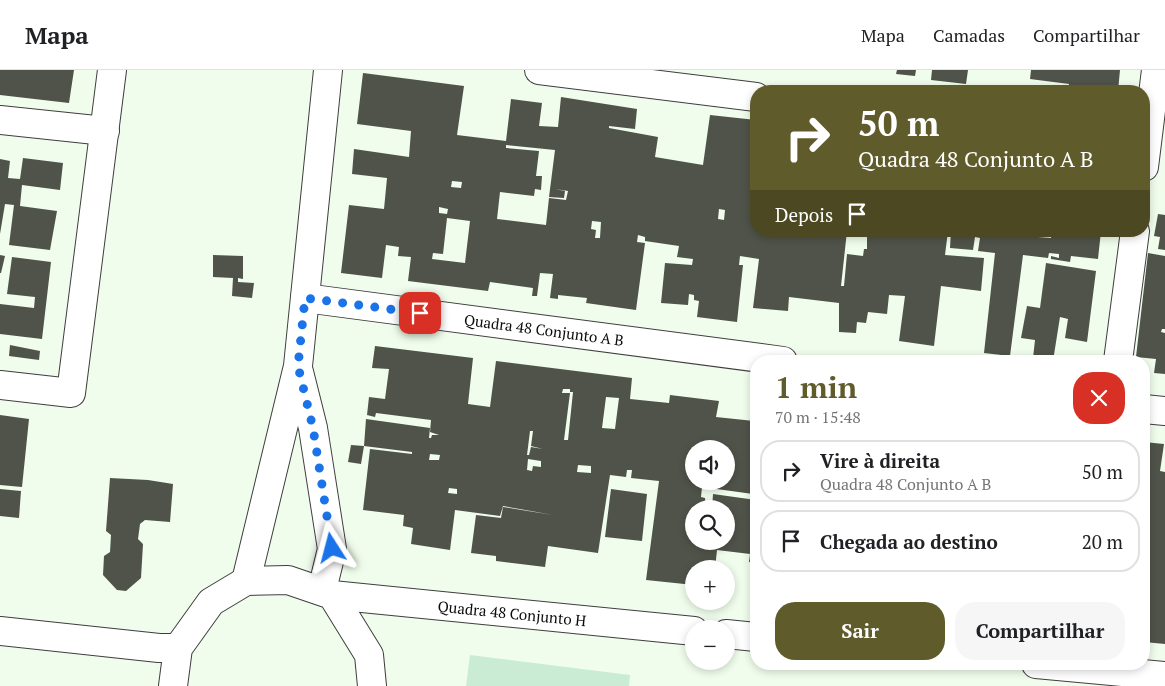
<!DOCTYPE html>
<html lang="pt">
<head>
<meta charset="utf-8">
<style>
	:root { --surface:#fff; --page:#f6f6f6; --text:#202124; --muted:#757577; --line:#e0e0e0; --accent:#5f5b2b }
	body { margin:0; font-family:"PT Serif",serif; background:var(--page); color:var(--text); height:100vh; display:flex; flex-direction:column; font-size:19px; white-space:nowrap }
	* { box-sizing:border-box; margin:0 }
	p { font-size:16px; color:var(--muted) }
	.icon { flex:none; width:28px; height:28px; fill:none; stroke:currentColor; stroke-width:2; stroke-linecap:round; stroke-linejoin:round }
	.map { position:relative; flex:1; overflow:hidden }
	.panel { position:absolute; left:750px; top:285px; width:400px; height:315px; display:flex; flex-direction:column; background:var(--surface); border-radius:20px; box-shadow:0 2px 8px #0003 }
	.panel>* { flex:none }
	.hud { position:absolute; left:750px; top:15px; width:400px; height:152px; border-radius:20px; box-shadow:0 2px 8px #0003; background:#5f5b2b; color:#fff; overflow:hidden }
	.controls { position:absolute; left:685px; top:370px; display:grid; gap:10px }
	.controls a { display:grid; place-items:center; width:50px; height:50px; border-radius:50%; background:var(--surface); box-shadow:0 2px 8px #0003; font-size:25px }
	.pin { position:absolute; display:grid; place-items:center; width:42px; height:42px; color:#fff; margin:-21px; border-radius:10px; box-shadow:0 2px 8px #0006 }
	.me { position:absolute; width:55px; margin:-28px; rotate:351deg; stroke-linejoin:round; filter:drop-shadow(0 0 4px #0008) }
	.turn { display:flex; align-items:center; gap:18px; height:105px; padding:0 25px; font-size:22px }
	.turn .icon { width:65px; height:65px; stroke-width:2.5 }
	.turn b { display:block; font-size:35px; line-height:42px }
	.then { display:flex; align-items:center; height:48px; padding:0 25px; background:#0003; gap:10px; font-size:19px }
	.round { display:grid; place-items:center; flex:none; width:52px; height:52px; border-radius:20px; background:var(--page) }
	.summary { display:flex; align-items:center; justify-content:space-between; height:85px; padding:0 25px }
	h1 { font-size:30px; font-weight:700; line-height:38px; color:var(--accent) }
	.action { display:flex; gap:10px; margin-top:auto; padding:10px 25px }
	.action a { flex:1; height:58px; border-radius:20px; background:var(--accent); color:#fff; font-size:20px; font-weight:700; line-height:58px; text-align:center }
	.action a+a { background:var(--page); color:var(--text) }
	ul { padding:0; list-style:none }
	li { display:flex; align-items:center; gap:15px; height:62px; margin:0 10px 8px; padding:0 15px; border:2px solid var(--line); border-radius:20px }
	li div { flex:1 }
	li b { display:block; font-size:19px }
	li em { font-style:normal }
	header { display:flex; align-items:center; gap:30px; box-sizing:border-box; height:70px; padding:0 25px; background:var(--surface); border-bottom:1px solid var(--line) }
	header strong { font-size:24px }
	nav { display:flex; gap:28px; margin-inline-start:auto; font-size:18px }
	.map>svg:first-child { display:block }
	.pitch { fill:#caecd4 }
	.building { fill:#4f5349; fill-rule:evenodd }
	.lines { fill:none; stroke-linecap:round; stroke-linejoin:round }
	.minor-casing { stroke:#3e3e3e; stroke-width:30 }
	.tertiary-casing { stroke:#3e3e3e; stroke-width:30 }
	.minor { stroke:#fff; stroke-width:28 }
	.tertiary { stroke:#fff; stroke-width:28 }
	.route { stroke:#1a73e8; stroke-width:9; stroke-dasharray:0 16.2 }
	.labels { text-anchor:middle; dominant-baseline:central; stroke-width:5; stroke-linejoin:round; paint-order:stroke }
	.street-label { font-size:15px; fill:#0b0b0b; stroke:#fff }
</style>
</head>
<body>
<header>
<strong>Mapa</strong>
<nav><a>Mapa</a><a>Camadas</a><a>Compartilhar</a></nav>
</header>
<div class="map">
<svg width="1165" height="616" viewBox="0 0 1165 616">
	<rect width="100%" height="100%" fill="#f0fdec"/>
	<path class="pitch" d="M 470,585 L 630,605 L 629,616 L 466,616 Z"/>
	<path class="building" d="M 0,0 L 74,0 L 69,33 L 0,25 Z
		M 897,0 L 916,0 L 915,6 L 896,4 Z
		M 932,0 L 968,0 L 966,14 L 931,10 Z
		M 1031,0 L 1120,0 L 1118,21 L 1068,21 L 1069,14 L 1030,9 Z
		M 363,3 L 464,16 L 457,65 L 506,71 L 511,29 L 542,33 L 539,56 L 558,57 L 561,27 L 637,39 L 635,59 L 609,56 L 609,58 L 658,67 L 655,87 L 703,95 L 710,45 L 756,50 L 756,161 L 769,161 L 769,164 L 776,165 L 776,161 L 847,161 L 841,216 L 844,216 L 847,184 L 863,186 L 864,179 L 867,179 L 867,166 L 862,166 L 863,161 L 948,161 L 945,185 L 984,188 L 981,221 L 941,216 L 934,276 L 899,271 L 905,226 L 889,225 L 887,244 L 868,242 L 866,253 L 857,252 L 856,263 L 839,262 L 839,233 L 789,227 L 788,241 L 753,238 L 759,189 L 740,186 L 739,195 L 743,195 L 737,252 L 697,247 L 699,231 L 694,230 L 694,225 L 689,224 L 688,235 L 661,233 L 665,193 L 692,195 L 693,189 L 677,187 L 679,176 L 645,171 L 645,167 L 638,165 L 637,172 L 645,173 L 636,240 L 586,233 L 587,228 L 558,225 L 558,229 L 550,228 L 553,204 L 540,203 L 537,226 L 532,226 L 533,218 L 490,212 L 488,221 L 408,211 L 411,187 L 398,186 L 399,177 L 386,175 L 382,208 L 341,203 L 349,135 L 384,139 L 387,108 L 352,104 L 354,79 L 409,87 L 411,61 L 357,54 ZM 506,75 L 555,80 L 549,127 L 564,128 L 565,121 L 555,119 L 568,121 L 566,130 L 549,128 L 546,155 L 497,149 L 500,122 L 534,126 L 535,119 L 541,120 L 542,106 L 536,106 L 539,81 L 506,78 ZM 452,111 L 462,112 L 461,118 L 451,117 ZM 439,137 L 448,139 L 447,144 L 439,143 ZM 719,139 L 725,140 L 724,150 L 718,149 ZM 447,148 L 470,151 L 465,193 L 432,189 L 433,183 L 443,184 ZM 592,151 L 601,152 L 600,168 L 595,168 L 596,160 L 591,159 Z
		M 23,88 L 63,93 L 60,120 L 22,115 L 20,136 L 57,141 L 50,180 L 9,175 L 14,135 L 5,134 L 0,164 L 0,89 L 10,91 L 8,108 L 20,109 Z
		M 1158,144 L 1165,145 L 1165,180 L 1158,179 L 1160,167 L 1154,166 Z
		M 951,161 L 1039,161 L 1038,167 L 1051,168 L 1052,161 L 1101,161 L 1098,189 L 1071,186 L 1070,192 L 1051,189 L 1051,186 L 1059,188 L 1059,184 L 1049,183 L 1048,188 L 1023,185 L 1010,286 L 984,283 L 995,183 L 978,181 L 980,168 L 975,167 L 973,180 L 950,178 Z
		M 1148,183 L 1165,186 L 1165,259 L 1162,259 L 1161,262 L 1165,263 L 1165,304 L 1154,303 L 1156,289 L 1136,287 Z
		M 0,185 L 5,186 L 1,203 L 0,203 Z
		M 213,185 L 243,186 L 243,209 L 238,208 L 238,212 L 254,213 L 252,228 L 232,226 L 233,208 L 213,207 Z
		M 12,187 L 51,192 L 42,269 L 0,264 L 0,234 L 34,238 L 35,227 L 7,224 Z
		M 1046,193 L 1096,201 L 1087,272 L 1065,268 L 1068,249 L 1060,247 L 1053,291 L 1033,288 L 1035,270 L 1021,268 L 1027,236 L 1040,238 Z
		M 10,275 L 40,281 L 39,290 L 9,286 Z
		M 375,276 L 473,288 L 468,334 L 490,337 L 496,291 L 632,308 L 630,329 L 669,333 L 670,325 L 719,331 L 716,347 L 754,351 L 756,340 L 756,397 L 753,424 L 702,417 L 701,427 L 705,428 L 706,439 L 694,439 L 694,471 L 703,471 L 702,476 L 708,478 L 709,471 L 726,471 L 726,439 L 712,439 L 713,424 L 756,430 L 756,493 L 749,492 L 750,484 L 717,480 L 715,499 L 694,499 L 694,515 L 646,510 L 659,411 L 631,408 L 632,400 L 627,400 L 626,407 L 610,405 L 598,483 L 548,476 L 545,497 L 496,491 L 496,486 L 471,483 L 476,445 L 501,448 L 503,437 L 553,445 L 503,436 L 500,446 L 455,440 L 450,480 L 411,474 L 413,458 L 403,456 L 404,445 L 363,440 L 370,379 L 412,384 L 412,382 L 364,376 L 366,349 L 430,358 L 429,368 L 431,368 L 432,365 L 439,365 L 430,362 L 431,350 L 376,343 L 375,347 L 367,345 L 369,327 L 385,329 L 389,299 L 372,298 ZM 563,319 L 570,319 L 570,322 L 573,322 L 568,370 L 564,370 L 570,323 L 562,323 ZM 606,327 L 619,328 L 615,359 L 602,358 ZM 530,361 L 533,361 L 531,376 L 543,379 L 531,377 L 529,385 L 527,385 ZM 694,379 L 726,379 L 726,411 L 694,411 ZM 430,384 L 440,385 L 439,390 L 429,390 ZM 528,389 L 541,391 L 541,397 L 533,396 L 532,401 L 527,400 ZM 578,395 L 591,396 L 591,403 L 577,402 ZM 449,418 L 457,419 L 457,424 L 448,423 Z
		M 0,345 L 29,349 L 22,417 L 0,415 Z
		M 1144,372 L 1164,374 L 1160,401 L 1165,402 L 1165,574 L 1144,572 Z
		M 351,375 L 364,376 L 361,394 L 348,392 Z
		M 110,408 L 148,410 L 173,414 L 170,452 L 145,450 L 140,454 L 138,469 L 143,474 L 141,508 L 126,521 L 117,520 L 103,505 L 104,486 L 110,482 L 111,465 L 106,461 Z
		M 0,419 L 21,421 L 19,448 L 0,446 Z
		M 611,419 L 647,424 L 642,471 L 605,467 Z"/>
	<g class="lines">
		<g class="minor-casing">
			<g id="minor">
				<path d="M 539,0 L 756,27"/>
				<path d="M 0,50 L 105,61"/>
				<path d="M 1144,97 L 1156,0"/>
				<path id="s1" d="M 305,228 L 783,291"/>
				<path d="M 1118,291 L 1135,161"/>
				<path d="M 0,315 L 71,323 L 112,0"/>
				<path d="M 1144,339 L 1165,341"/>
			</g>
		</g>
		<g class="tertiary-casing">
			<g id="tertiary">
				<path d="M 299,302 L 313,358 L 332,479 L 322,520"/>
				<path d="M 246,511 L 298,296 L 328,0"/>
				<path id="s2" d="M 332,525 L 694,561"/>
				<path d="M 0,561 L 159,578 L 178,578"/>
				<path d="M 726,564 L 756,567"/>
				<path d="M 1036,594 L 1165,606"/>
				<path d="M 173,616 L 178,578 L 211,532 L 246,511 L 288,510 L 332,525 L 369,585 L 372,616"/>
			</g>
		</g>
		<use href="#minor" class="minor"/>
		<use href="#tertiary" class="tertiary"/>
	</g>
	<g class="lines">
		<path class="route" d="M 332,478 L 313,358 L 298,296 L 305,228 L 420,243"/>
	</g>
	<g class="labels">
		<g class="street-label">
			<text stroke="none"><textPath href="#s1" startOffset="241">Quadra 48 Conjunto A B</textPath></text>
			<text stroke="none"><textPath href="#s2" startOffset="181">Quadra 48 Conjunto H</textPath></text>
		</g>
	</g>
</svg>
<div class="controls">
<a><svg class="icon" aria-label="sound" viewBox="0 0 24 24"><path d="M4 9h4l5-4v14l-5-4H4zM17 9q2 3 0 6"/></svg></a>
<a><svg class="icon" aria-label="search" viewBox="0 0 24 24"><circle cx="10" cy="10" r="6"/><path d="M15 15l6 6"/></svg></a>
<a>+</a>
<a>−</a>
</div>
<div class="pin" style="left:420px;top:243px;background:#d93025"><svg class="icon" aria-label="arrive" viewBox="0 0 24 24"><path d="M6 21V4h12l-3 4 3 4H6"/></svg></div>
<svg class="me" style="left:332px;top:478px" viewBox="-20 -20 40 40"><path d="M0-17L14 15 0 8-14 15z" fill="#1a73e8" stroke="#fff" stroke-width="4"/></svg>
<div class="hud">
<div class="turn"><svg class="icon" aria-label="right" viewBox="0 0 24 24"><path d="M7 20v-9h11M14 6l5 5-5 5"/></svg><div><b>50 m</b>Quadra 48 Conjunto A B</div></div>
<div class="then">Depois<svg class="icon" aria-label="arrive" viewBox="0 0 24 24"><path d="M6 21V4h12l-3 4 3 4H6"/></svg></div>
</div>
<section class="panel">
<div class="summary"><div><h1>1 min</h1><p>70 m · 15:48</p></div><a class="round" style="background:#d93025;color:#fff"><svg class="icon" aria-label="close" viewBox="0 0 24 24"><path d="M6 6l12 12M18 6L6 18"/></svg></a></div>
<ul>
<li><svg class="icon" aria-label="right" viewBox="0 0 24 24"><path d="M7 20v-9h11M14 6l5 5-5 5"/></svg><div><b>Vire à direita</b><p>Quadra 48 Conjunto A B</p></div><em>50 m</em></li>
<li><svg class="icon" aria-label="arrive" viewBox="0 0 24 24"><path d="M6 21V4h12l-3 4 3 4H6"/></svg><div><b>Chegada ao destino</b></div><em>20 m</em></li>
</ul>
<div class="action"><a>Sair</a><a>Compartilhar</a></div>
</section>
</div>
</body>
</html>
